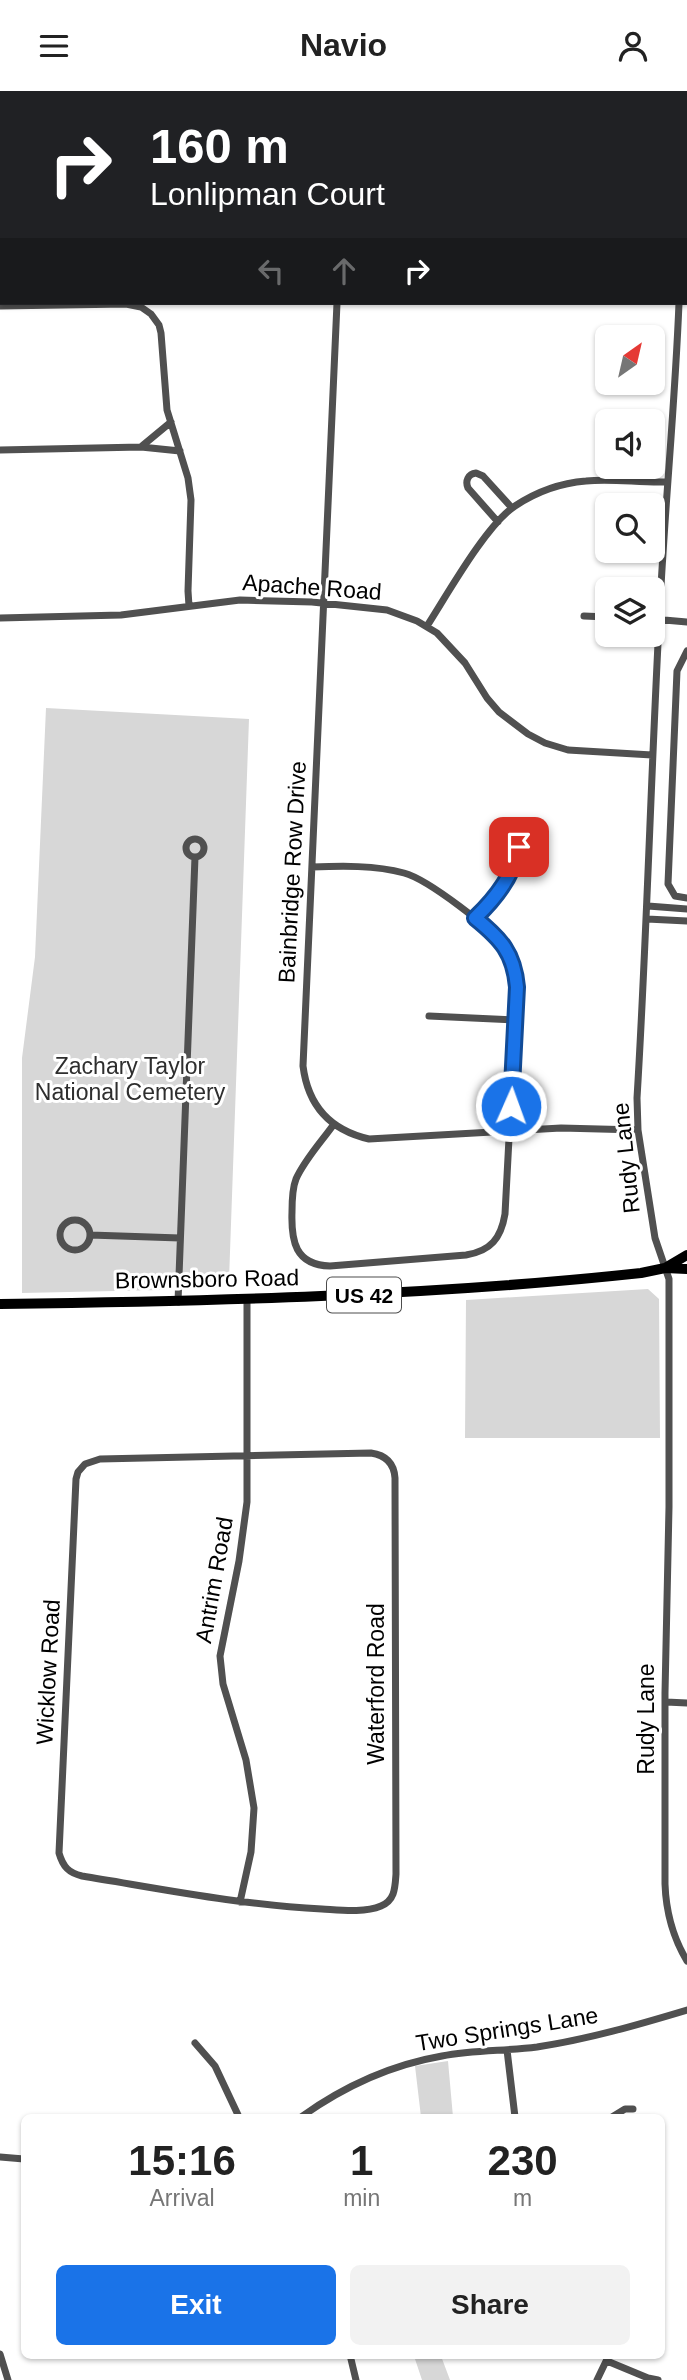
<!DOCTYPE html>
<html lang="en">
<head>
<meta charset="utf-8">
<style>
	:root { --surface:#fff; --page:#f2f2f2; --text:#222; --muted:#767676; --accent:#1a73e8 }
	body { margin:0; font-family:Arial,sans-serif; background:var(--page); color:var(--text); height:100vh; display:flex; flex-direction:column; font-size:26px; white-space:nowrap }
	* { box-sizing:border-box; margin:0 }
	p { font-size:23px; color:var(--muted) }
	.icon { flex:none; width:38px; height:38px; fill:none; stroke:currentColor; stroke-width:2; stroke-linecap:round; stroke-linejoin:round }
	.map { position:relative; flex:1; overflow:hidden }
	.sheet { position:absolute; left:21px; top:2023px; width:644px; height:245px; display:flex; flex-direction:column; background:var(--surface); border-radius:10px; box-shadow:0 2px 5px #0004 }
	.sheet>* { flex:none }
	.guide { position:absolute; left:0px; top:0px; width:688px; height:214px; box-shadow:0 2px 5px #0004; background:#202124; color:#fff; overflow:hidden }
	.needle { width:46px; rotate:34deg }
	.fabs { position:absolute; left:595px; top:234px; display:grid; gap:14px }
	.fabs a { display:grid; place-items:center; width:70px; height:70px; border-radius:10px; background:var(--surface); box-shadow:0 2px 5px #0004; font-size:35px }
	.pin { position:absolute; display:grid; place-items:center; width:60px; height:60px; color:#fff; margin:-30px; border-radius:14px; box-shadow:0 4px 10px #0006 }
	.me { position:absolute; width:77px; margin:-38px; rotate:2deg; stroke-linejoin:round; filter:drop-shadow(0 0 5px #0008) }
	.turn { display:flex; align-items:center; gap:24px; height:147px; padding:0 35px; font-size:32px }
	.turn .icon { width:91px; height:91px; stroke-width:2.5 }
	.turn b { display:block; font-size:49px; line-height:60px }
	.lanes { display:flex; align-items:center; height:66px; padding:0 35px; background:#0003; justify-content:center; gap:35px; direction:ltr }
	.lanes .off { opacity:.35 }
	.eta { display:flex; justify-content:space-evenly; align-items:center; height:119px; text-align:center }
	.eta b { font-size:42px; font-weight:700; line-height:49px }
	.primary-button { display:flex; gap:14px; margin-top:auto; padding:14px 35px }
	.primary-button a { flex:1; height:80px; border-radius:10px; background:var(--accent); color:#fff; font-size:28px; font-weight:700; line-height:80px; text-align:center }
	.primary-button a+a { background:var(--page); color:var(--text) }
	header { display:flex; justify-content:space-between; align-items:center; height:91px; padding:0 35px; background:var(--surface); font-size:32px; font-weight:700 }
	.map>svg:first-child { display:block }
	.green { fill:#d7d7d7 }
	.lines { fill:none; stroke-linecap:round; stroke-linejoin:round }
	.street { stroke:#505050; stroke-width:7 }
	.primary { stroke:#000; stroke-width:10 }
	.route-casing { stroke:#114b97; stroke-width:18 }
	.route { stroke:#1a73e8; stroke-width:12 }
	.labels { text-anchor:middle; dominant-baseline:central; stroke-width:6; stroke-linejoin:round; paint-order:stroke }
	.shield { fill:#fff; stroke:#4c4c4c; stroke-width:2 }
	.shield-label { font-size:21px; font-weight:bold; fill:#000 }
	.street-label { font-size:23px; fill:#000; stroke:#fff }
	.park-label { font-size:23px; fill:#2e2e2e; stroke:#fff }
</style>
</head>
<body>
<header><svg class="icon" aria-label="menu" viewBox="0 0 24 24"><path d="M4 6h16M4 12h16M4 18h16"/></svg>Navio<svg class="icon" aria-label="person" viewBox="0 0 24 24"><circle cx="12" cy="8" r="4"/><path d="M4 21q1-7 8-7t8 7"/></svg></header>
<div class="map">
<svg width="687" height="2289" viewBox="0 0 687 2289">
	<rect width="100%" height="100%" fill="#fff"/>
	<path class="green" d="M 46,617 L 249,628 L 229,1189 L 161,1199 L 22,1202 L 22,967 L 35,866 Z
		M 648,1198 L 659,1208 L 660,1347 L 465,1347 L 466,1209 Z
		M 448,1970 L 453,2026 L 421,2026 L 415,1975 Z
		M 414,2265 L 441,2265 L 450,2289 L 422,2289 Z"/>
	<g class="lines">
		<path class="street" d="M 658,0 L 660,2
			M 362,2 L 363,0
			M 0,30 L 2,31
			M 337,212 L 303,975 C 308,1015 330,1039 369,1048 L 561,1037 L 638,1039
			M 679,212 C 675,313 665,413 660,514 C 651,678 647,843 637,1007 L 638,1039 L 655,1147 L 669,1188 L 669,1416 L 665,1602 L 665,1793 C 666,1821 672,1845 687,1870
			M 0,215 L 126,213 L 141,216 L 151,223 L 159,234 L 161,242 L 167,319 L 188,387 L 191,409 L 188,500 L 189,515
			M 142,355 L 171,331
			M 0,359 L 141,356 L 180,360
			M 498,431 L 468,397 C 465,390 468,383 476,382 L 483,385 L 512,417
			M 584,525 L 607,526
			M 0,527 L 121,524 L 240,509 L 312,511 L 387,519 L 417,530 L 437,542 L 465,572 L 487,607 L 499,621 L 528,643 L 545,652 L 568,659 L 652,664
			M 653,528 L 687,531
			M 427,535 C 447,504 486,434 515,415 C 536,401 561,392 586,390 C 612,387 639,392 666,391
			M 687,560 L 677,580 L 668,793 L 675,805 L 687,807
			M186 757a9 9 0 1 1 18 0a9 9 0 1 1-18 0Z
			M 312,776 C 341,775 375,774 404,782 C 427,788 495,839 507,859 C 514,871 516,883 517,896 L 505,1123 C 501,1147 491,1160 466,1164 L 330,1175 C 295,1174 291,1150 292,1121 C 292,1110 292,1098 296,1088 C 305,1068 322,1050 334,1033
			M 648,815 L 687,818
			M 475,827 C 502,802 517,778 520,740
			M 647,828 L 687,830
			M 429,925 L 514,929
			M60 1144a15 15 0 1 1 30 0a15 15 0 1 1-30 0Z
			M 90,1144 L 180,1147
			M 178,1211 L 195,766
			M 371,1362 C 385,1364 394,1372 395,1387 L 396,1783 C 395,1797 395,1809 381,1815 C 364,1822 340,1819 322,1818 C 241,1814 162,1798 82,1785 C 69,1782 63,1776 59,1762 L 76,1388 L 78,1381 L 85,1373 L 100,1368 Z
			M 666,1611 L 687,1612
			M 240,1811 L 251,1761 L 254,1717 L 246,1669 L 223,1593 L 220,1565 L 239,1470 L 247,1411 L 247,1209
			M 195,1952 L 215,1975 L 239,2026
			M 507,1959 L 515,2026
			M 301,2026 C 343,1996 390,1974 442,1965 C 473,1959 506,1960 537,1956 C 589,1948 637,1934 687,1919
			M 612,2026 L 625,2018 L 633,2018
			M 0,2066 L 24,2068
			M 0,2263 L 8,2289
			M 350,2264 L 356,2289
			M 607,2270 L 648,2287 L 658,2289
			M 597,2289 L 609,2264"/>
		<path class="primary" d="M 665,1177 L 687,1178
			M 0,1213 C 214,1210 428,1205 641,1182 L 665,1177 L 687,1164"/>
	</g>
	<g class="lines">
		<g class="route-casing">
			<path id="route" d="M 511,1015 L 517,896 C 514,862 501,848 475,827 C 495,808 514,784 519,756"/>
		</g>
		<use href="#route" class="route"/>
	</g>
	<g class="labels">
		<rect class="shield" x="327" y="1186.5" width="74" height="35" rx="5"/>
		<g class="shield-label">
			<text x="364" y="1204">US 42</text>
		</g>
		<g class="street-label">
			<text transform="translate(312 496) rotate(4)">Apache Road</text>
			<text transform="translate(292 781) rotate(-87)">Bainbridge Row Drive</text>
			<text transform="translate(626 1067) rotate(-96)">Rudy Lane</text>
			<text transform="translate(207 1188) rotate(-1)">Brownsboro Road</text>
			<text transform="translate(214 1489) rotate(-80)">Antrim Road</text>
			<text transform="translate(48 1581) rotate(-87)">Wicklow Road</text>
			<text transform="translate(376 1593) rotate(-90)">Waterford Road</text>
			<text transform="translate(646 1628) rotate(-90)">Rudy Lane</text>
			<text transform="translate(507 1938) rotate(-9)">Two Springs Lane</text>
		</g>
		<g class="park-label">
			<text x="130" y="975">Zachary Taylor<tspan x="130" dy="26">National Cemetery</tspan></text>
		</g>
	</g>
</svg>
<div class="fabs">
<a><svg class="needle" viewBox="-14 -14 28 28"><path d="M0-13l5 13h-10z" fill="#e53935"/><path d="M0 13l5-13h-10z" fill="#767676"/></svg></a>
<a><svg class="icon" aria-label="sound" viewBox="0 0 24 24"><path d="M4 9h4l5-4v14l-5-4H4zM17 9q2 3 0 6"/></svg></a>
<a><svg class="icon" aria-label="search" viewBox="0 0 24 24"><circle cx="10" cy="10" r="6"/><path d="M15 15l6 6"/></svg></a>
<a><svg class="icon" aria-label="layers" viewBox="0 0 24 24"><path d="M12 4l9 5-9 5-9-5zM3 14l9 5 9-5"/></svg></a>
</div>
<div class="pin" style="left:519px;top:756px;background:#d93025"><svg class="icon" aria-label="arrive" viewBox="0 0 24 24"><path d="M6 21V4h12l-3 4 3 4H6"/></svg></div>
<svg class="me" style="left:511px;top:1015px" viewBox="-20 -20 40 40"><circle r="17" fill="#1a73e8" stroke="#fff" stroke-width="3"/><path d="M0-11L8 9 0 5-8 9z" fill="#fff"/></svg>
<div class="guide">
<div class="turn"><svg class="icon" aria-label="right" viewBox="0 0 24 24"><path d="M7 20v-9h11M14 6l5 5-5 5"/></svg><div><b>160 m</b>Lonlipman Court</div></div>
<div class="lanes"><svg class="icon off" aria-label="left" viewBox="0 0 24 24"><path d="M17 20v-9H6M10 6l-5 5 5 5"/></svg><svg class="icon off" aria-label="ahead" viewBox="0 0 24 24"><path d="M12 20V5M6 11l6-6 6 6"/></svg><svg class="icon" aria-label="right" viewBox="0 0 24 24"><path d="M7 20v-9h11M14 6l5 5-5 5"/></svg></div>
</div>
<section class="sheet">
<div class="eta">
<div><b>15:16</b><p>Arrival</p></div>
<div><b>1</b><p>min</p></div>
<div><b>230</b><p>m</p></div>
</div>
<div class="primary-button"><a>Exit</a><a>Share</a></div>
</section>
</div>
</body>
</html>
